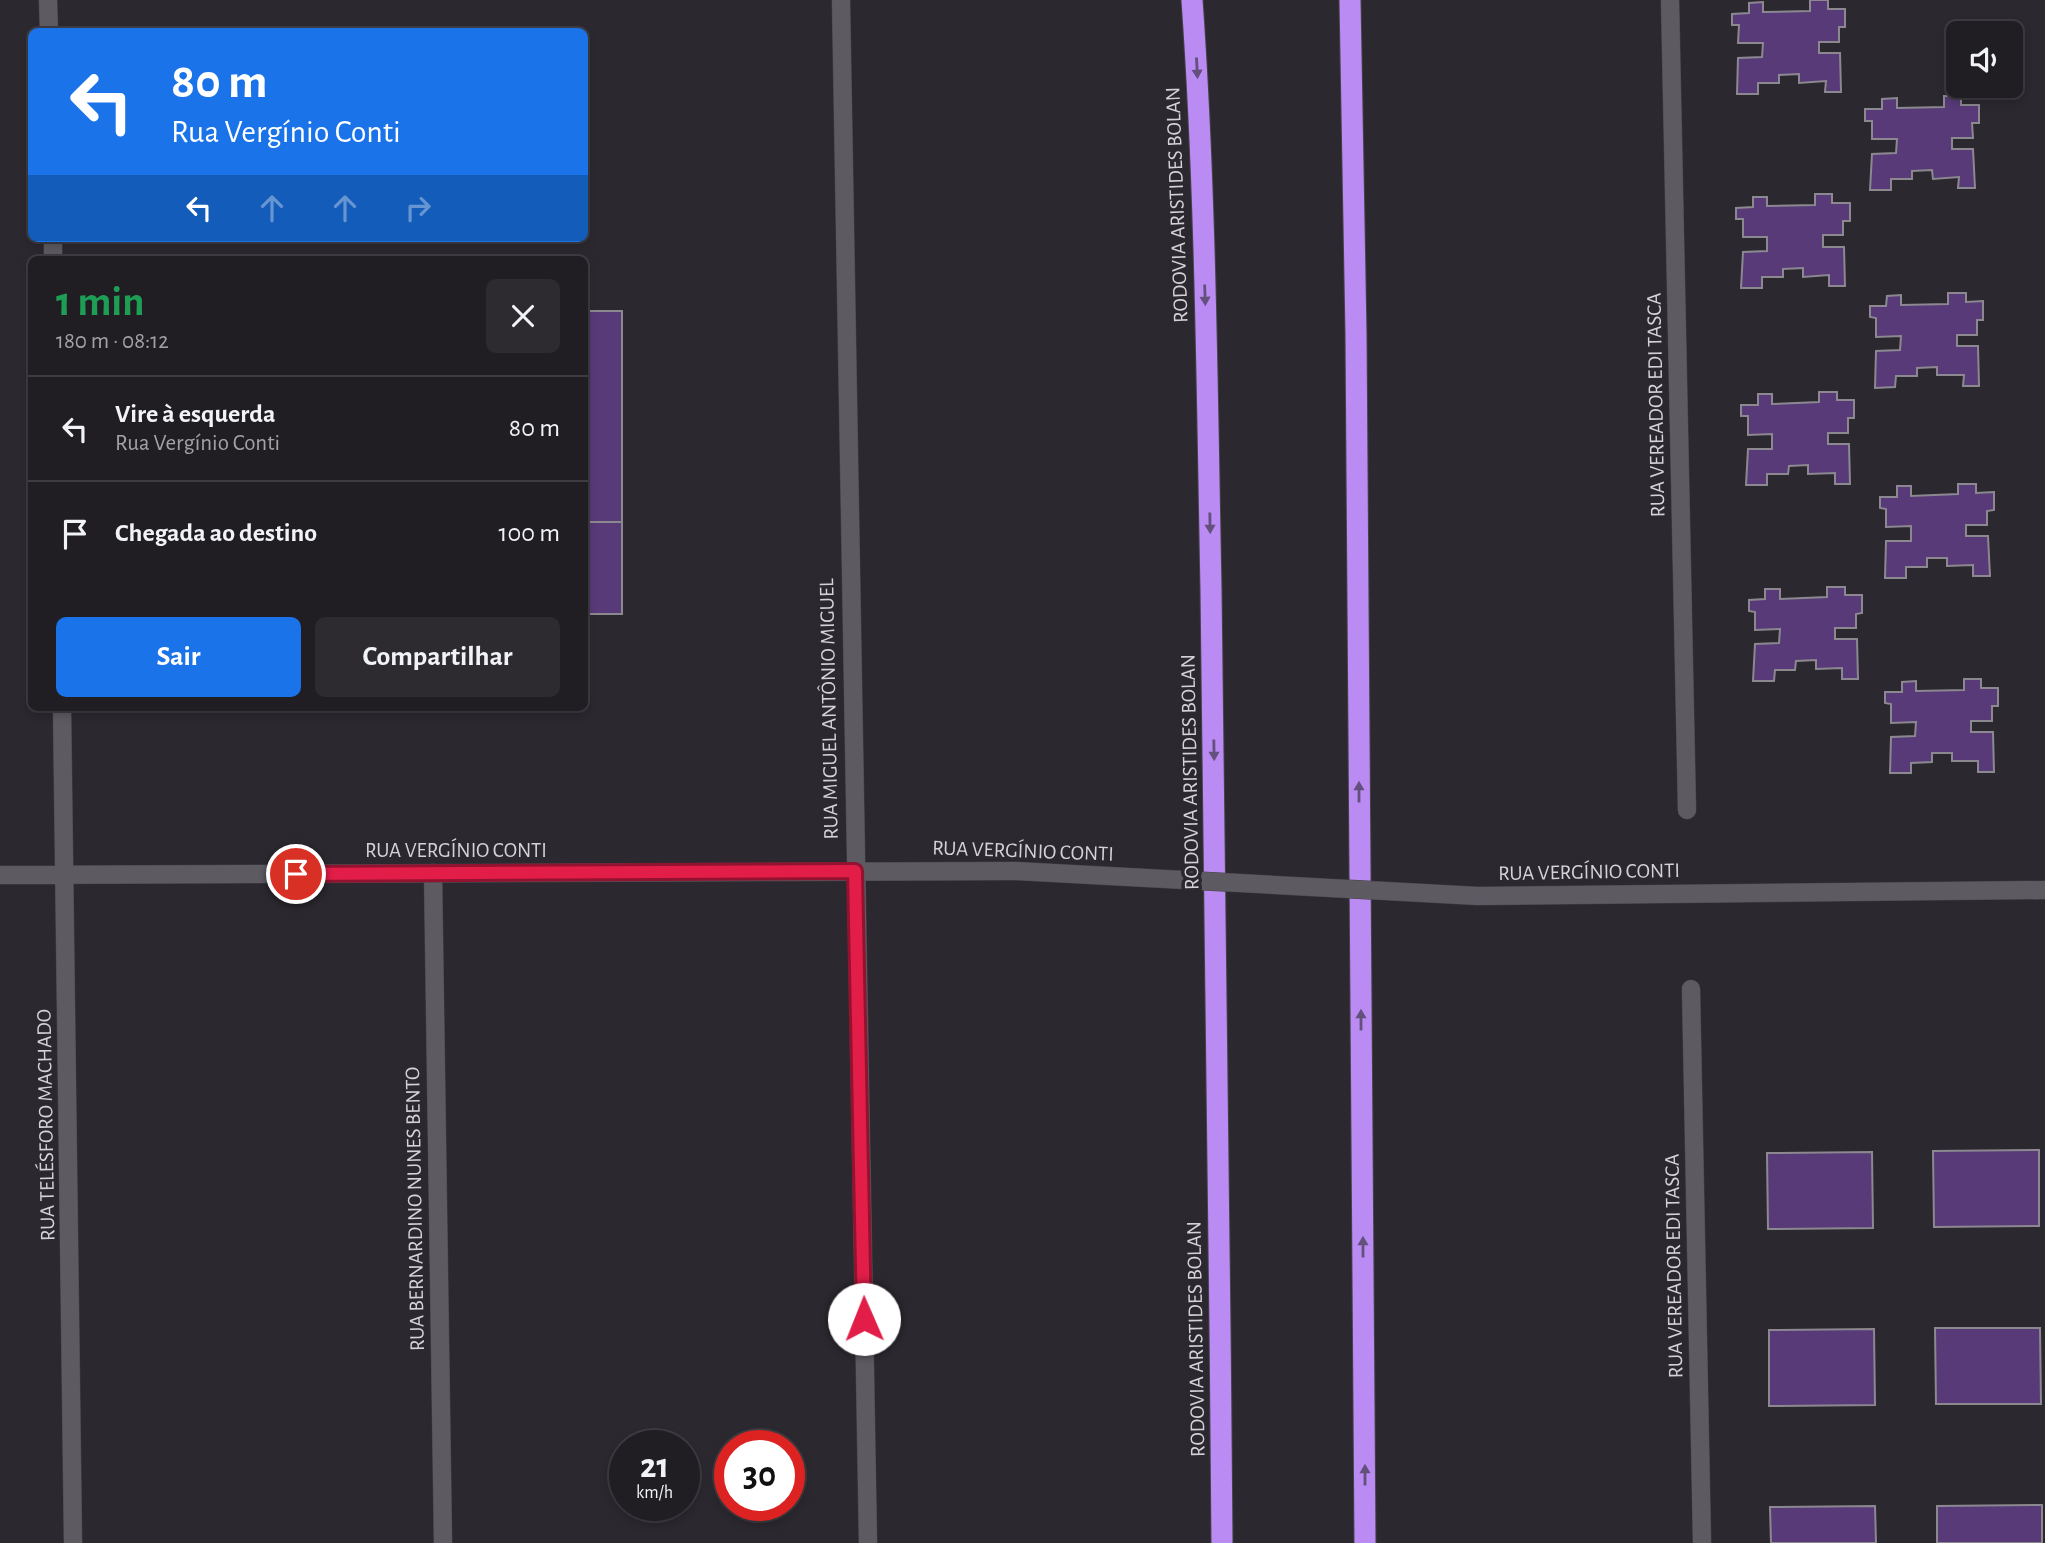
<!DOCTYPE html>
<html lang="pt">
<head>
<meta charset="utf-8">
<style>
	:root { --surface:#201e23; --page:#2d2b30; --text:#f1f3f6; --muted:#a2a2a6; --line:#3d3c41; --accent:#1a73e8 }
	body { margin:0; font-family:"Alegreya Sans",sans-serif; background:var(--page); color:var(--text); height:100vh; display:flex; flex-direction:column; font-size:26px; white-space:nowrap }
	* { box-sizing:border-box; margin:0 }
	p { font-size:23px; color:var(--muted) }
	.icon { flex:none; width:38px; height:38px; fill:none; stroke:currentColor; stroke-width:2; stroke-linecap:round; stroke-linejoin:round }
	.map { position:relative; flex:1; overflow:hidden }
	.drawer { position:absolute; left:28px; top:256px; width:560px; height:455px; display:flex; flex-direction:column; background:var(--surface); border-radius:10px; box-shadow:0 4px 10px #0003,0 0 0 2px var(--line) }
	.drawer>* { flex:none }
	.banner { position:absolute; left:28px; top:28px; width:560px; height:214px; border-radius:10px; box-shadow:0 4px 10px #0003,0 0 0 2px var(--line); background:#1a73e8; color:#fff; overflow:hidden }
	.controls { position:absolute; left:1946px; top:21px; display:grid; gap:14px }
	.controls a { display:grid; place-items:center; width:77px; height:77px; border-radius:10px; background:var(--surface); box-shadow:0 4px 10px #0003,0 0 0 2px var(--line); font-size:35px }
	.speed { position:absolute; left:609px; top:1430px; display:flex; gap:14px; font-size:35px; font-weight:700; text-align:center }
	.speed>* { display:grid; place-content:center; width:91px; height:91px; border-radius:50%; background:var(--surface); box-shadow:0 4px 10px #0003,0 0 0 2px var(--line); line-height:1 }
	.speed small { font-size:18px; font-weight:400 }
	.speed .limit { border:10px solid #d22; background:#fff; color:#111 }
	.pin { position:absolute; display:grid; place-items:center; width:60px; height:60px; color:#fff; margin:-30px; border:4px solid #fff; border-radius:50%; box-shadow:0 2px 7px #0007 }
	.me { position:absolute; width:77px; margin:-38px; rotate:359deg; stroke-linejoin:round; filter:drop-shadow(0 0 5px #0008) }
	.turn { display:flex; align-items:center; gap:24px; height:147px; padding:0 28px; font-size:32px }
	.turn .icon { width:91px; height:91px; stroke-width:2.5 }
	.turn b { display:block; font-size:49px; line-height:60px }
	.lanes { display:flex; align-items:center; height:66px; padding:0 28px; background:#0003; justify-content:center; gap:35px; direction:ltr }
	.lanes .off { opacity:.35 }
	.round { display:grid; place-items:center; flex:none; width:74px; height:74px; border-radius:10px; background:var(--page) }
	.summary { display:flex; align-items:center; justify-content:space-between; height:119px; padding:0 28px }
	h1 { font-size:42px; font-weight:600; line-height:52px; color:#1e9e55 }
	.cta { display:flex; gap:14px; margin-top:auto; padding:14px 28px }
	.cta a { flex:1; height:80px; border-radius:10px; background:var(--accent); color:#fff; font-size:28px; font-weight:600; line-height:80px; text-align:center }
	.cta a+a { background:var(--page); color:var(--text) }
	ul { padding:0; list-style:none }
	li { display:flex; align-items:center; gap:21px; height:105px; padding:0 28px; border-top:2px solid var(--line) }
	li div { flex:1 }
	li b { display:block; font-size:26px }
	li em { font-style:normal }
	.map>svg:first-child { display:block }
	.building { fill:#583a78; stroke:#8b8890; stroke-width:2 }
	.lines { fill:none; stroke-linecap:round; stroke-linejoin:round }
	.street-casing { stroke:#464349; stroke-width:19 }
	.highway-casing { stroke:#464349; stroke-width:23 }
	.street { stroke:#5d5a62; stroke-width:18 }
	.highway { stroke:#ba8bf2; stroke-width:21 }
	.street-bridge-casing { stroke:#464349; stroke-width:19; stroke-linecap:butt }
	.street-bridge { stroke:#5d5a62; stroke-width:18 }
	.oneway { fill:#64507d }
	.route-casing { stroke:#92132f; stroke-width:18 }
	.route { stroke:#e11d48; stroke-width:12 }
	.labels { text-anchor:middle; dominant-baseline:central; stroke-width:7; stroke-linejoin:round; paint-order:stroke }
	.street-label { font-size:21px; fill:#d4d2d7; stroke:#2b282f }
</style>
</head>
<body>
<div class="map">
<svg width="2045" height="1543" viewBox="0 0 2045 1543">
	<rect width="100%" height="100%" fill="#2b282f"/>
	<path class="building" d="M 1810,0 L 1828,0 L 1828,9 L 1845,9 L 1845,27 L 1839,27 L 1839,42 L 1819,42 L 1819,53 L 1840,53 L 1841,92 L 1825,92 L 1826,81 L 1799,83 L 1799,74 L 1779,75 L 1779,83 L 1758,83 L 1758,94 L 1737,94 L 1738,58 L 1762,57 L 1763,43 L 1738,43 L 1739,25 L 1732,25 L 1732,14 L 1749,13 L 1749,3 L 1763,2 L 1763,12 L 1810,11 Z
		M 1944,96 L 1961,96 L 1961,105 L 1979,105 L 1979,123 L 1972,123 L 1973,138 L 1952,138 L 1952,149 L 1973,149 L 1975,188 L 1958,188 L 1959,177 L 1933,179 L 1932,170 L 1912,171 L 1912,179 L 1891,179 L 1891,190 L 1870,190 L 1872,154 L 1896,153 L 1897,139 L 1872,139 L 1872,121 L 1865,121 L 1865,109 L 1882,109 L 1882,99 L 1897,98 L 1897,108 L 1944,107 Z
		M 1815,194 L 1832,194 L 1832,203 L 1850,203 L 1850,221 L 1843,221 L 1843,235 L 1823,235 L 1823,247 L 1844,247 L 1845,286 L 1829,286 L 1829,275 L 1803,277 L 1803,268 L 1783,269 L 1783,277 L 1762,277 L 1762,288 L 1741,288 L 1743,252 L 1767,251 L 1767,237 L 1743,237 L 1743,219 L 1736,219 L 1736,208 L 1753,207 L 1753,197 L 1767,197 L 1767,206 L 1815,205 Z
		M 1948,293 L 1966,293 L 1966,302 L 1983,301 L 1983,320 L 1977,320 L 1977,335 L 1957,335 L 1957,346 L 1978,346 L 1979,386 L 1963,386 L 1964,375 L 1937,375 L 1937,367 L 1917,368 L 1917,376 L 1896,376 L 1895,387 L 1875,388 L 1876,351 L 1900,350 L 1901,336 L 1876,337 L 1876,318 L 1870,317 L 1870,306 L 1886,306 L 1887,296 L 1901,295 L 1901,305 L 1948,304 Z
		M 584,311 L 622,311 L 622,522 L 584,522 Z
		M 1819,392 L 1837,392 L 1837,400 L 1854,400 L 1854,418 L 1848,418 L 1848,433 L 1828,433 L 1828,444 L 1849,444 L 1850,484 L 1835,484 L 1835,473 L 1808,474 L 1808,465 L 1789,466 L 1788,474 L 1767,474 L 1767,485 L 1746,485 L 1748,449 L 1772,449 L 1772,434 L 1748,435 L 1748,416 L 1741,416 L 1741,405 L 1758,405 L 1758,394 L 1772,394 L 1772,404 L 1819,402 Z
		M 1958,484 L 1976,484 L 1976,493 L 1994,492 L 1994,510 L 1987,511 L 1987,525 L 1966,525 L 1966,536 L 1988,536 L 1990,576 L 1973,576 L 1973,565 L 1947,566 L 1947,558 L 1927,558 L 1927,567 L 1906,567 L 1906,578 L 1885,578 L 1886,541 L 1911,541 L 1911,526 L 1886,527 L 1886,509 L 1880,508 L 1880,497 L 1897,497 L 1897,486 L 1911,486 L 1911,496 L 1958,494 Z
		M 584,522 L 622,522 L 622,614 L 584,614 Z
		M 1827,587 L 1845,587 L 1845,595 L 1862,595 L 1862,613 L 1856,614 L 1856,628 L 1835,628 L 1835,639 L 1857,639 L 1858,679 L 1842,679 L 1842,668 L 1816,669 L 1816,660 L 1796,661 L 1795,670 L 1775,670 L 1774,681 L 1753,681 L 1755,644 L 1779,643 L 1780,629 L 1755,630 L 1755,612 L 1749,611 L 1749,600 L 1765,599 L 1765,589 L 1780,589 L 1780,599 L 1827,597 Z
		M 1964,679 L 1981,679 L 1981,688 L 1998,688 L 1998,706 L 1992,706 L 1992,721 L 1971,721 L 1971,732 L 1993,732 L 1994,772 L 1978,772 L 1978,761 L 1952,761 L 1952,753 L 1932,753 L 1932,762 L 1911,763 L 1911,773 L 1890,773 L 1891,737 L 1915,736 L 1916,722 L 1891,723 L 1891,704 L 1885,703 L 1885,692 L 1902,692 L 1902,682 L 1916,681 L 1916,691 L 1964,690 Z
		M 2039,1150 L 2039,1226 L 1934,1227 L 1933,1151 Z
		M 1872,1152 L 1873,1228 L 1768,1229 L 1767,1153 Z
		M 1935,1328 L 2040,1328 L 2041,1404 L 1936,1404 Z
		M 1874,1329 L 1875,1405 L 1769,1406 L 1769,1330 Z
		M 2042,1505 L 2042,1543 L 1937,1543 L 1937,1506 Z
		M 1875,1506 L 1876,1543 L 1771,1543 L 1770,1507 Z"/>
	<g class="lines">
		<g class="street-casing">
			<path id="street" d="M 48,0 L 49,32
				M 841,0 L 868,1543
				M 1670,0 L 1687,810
				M 53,238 L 53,259
				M 62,707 L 73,1543
				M 433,873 L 443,1543
				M 0,875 L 1016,871
				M 1478,896 L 2045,890
				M 1691,989 L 1702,1543"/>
		</g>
		<g class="highway-casing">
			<path id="highway" d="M 1192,0 C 1206,196 1207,393 1211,589 C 1217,907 1219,1225 1222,1543
				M 1350,0 L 1356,334 L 1365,1543"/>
		</g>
		<use href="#street" class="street"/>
		<use href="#highway" class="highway"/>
		<g class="street-bridge-casing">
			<path id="street-bridge" d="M 1016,871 L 1478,896"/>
		</g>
		<use href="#street-bridge" class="street-bridge"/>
	</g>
	<defs><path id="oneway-solid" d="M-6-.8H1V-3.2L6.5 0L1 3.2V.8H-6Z" transform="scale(1.75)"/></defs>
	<g class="oneway">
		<use href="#oneway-solid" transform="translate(1197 68) rotate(87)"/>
		<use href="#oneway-solid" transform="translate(1205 295) rotate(88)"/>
		<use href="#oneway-solid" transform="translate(1210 523) rotate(89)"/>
		<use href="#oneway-solid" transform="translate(1214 750) rotate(89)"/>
		<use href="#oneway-solid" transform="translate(1359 792) rotate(-90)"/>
		<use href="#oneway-solid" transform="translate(1361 1020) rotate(-90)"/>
		<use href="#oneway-solid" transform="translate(1363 1247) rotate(-90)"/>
		<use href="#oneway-solid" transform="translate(1365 1475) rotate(-90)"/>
	</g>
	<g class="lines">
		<g class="route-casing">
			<path id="route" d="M 296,874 L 855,871 L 864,1319"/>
		</g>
		<use href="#route" class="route"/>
	</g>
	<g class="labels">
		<g class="street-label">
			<text transform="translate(1177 205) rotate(-92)">RODOVIA ARISTIDES BOLAN</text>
			<text transform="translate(1656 405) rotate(-91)">RUA VEREADOR EDI TASCA</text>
			<text transform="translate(829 709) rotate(-91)">RUA MIGUEL ANTÔNIO MIGUEL</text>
			<text transform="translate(1190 772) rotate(-91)">RODOVIA ARISTIDES BOLAN</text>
			<text x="456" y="850">RUA VERGÍNIO CONTI</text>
			<text transform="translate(1023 851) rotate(2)">RUA VERGÍNIO CONTI</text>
			<text transform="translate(1589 872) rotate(-1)">RUA VERGÍNIO CONTI</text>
			<text transform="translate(46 1125) rotate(-91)">RUA TELÉSFORO MACHADO</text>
			<text transform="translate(415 1209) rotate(-91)">RUA BERNARDINO NUNES BENTO</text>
			<text transform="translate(1674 1266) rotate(-91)">RUA VEREADOR EDI TASCA</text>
			<text transform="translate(1196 1339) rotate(-91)">RODOVIA ARISTIDES BOLAN</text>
		</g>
	</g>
</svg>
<div class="controls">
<a><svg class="icon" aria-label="sound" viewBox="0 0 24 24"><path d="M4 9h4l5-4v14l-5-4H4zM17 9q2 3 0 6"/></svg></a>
</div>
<div class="speed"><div>21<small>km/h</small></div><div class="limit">30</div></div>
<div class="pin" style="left:296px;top:874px;background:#d93025"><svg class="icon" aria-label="arrive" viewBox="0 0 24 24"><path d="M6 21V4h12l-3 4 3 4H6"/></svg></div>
<svg class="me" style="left:864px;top:1319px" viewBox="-20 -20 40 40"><circle r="19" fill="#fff"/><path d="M0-13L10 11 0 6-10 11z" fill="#e11d48"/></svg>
<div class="banner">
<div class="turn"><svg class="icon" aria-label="left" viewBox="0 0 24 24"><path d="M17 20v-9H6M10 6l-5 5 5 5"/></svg><div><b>80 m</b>Rua Vergínio Conti</div></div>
<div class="lanes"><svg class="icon" aria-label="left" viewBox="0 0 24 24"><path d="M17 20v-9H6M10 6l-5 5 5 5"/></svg><svg class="icon off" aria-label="ahead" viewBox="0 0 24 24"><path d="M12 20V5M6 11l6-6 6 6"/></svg><svg class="icon off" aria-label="ahead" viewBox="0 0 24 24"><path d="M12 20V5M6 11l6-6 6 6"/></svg><svg class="icon off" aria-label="right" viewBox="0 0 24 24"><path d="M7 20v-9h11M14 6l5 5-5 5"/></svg></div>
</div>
<section class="drawer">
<div class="summary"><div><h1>1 min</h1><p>180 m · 08:12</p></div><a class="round"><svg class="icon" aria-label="close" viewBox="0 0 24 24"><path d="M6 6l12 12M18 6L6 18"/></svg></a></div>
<ul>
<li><svg class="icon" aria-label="left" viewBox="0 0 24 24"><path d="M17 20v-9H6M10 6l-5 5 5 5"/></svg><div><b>Vire à esquerda</b><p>Rua Vergínio Conti</p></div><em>80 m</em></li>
<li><svg class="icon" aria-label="arrive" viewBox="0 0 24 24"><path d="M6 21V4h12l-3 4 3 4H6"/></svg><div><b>Chegada ao destino</b></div><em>100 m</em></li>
</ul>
<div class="cta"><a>Sair</a><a>Compartilhar</a></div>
</section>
</div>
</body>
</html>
